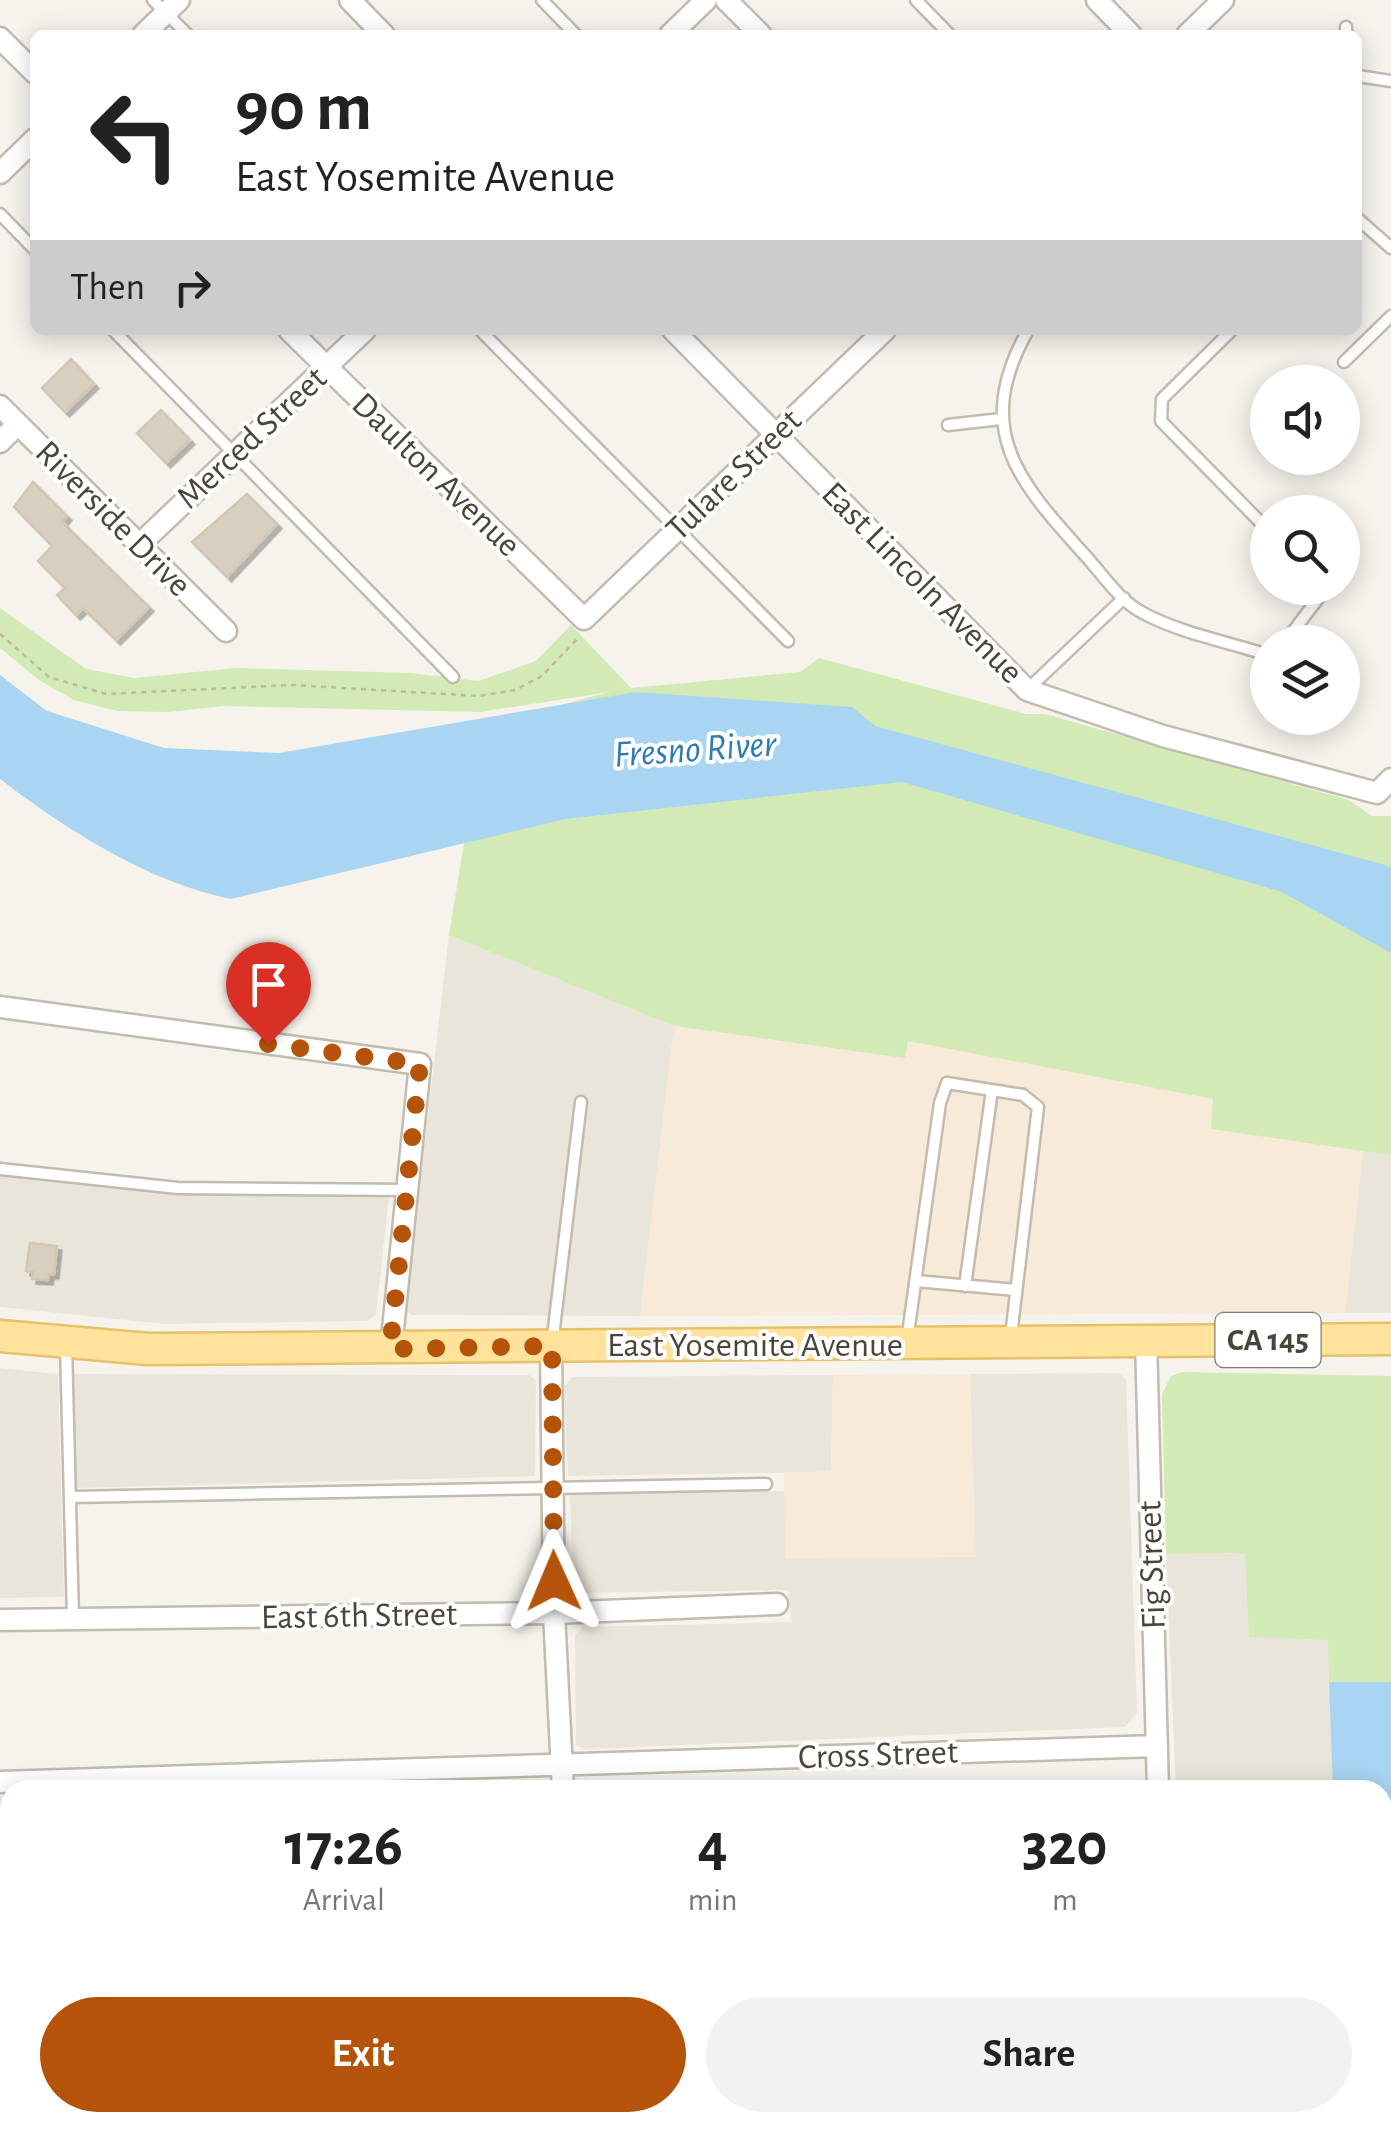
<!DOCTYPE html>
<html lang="en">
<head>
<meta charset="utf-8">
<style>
	:root { --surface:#fff; --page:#f2f2f2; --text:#222; --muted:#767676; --accent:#b45309 }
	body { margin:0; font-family:"Alegreya Sans",sans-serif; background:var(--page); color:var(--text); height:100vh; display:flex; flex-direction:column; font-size:38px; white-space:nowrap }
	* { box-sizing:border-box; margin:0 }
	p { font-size:32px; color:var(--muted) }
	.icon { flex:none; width:55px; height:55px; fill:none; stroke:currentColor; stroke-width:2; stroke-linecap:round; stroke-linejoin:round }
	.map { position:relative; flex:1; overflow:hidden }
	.drawer { position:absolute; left:0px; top:1780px; width:1392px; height:352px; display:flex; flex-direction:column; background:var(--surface); border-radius:30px 30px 0 0; box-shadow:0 5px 25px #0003 }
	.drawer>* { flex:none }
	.hud { position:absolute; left:30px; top:30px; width:1332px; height:305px; border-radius:15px; box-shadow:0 5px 25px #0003; background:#fff; color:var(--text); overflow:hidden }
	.controls { position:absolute; left:1250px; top:365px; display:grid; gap:20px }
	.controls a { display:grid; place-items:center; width:110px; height:110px; border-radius:50%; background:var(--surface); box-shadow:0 5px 25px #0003; font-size:50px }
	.pin { position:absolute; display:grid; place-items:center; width:85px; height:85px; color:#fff; margin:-102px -42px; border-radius:50% 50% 50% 0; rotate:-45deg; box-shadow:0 0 10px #0007 }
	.pin .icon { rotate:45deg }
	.me { position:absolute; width:110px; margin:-55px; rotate:359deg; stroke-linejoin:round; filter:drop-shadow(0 0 8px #0008) }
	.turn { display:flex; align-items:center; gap:35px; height:210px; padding:0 40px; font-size:45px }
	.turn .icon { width:130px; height:130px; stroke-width:2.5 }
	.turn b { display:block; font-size:70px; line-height:85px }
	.then { display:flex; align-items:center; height:95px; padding:0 40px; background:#0003; gap:20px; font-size:38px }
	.eta { display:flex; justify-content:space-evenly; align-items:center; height:170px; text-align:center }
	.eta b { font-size:60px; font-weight:700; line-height:70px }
	.button { display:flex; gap:20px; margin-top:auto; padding:20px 40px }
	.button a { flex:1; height:115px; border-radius:60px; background:var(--accent); color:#fff; font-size:40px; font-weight:700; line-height:115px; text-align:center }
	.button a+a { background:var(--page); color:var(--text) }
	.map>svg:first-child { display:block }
	.residential { fill:#eae5da }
	.commercial { fill:#f7ead8 }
	.green { fill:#d2eab5 }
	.water { fill:#a9d4f2 }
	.building { fill:#d8cfc1; stroke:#d3c7b4; stroke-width:2.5; filter:url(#shadow) }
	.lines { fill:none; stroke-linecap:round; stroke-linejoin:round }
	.lane-casing { stroke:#c2bbae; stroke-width:15 }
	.street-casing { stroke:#c2bbae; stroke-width:25 }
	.primary-casing { stroke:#e6c16a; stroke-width:35 }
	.path { stroke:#c4b79f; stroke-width:2.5; stroke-dasharray:5 5; stroke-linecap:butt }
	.lane { stroke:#fff; stroke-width:10 }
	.street { stroke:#fff; stroke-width:20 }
	.primary { stroke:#ffe39c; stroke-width:30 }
	.route { stroke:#b45309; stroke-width:18; stroke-dasharray:0 32.4 }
	.labels { text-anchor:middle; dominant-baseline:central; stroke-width:8; stroke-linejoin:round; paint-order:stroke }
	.shield { fill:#fff; stroke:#817c74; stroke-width:2.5 }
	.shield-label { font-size:32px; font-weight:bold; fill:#4b4439 }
	.street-label { font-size:35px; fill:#4b4439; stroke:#fff }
	.water-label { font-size:38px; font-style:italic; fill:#2e7ab2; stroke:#fff }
</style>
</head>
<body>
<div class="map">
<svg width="1391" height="2131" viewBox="0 0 1391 2131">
	<defs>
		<filter id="shadow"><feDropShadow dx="4.5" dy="4.5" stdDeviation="0" flood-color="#0004"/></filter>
	</defs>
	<rect width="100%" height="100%" fill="#f6f3ec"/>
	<path class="residential" d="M 449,935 L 674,1026 L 640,1316 L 412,1315 L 405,1311 Z
		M 1363,1150 L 1391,1155 L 1391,1313 L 1345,1313 Z
		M 0,1175 L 177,1195 L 389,1196 L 376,1314 L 368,1321 L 165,1324 L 0,1307 Z
		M 0,1368 L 58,1374 L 64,1597 L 0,1598 Z
		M 1119,1373 L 1126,1379 L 1137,1713 L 1125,1727 L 585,1749 L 576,1745 L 575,1636 L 583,1627 L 792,1622 L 788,1590 L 580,1593 L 573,1587 L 570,1494 L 785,1491 L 786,1557 L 975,1557 L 970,1374 Z
		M 73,1374 L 529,1375 L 536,1380 L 535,1476 L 76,1488 Z
		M 833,1375 L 831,1472 L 568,1476 L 564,1387 L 572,1377 Z
		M 1246,1553 L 1329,1640 L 1333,1790 L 1176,1790 L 1166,1554 Z
		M 1383,1956 L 1391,1957 L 1391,2131 L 1189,2131 L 1188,2123 L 1382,2122 Z"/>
	<path class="commercial" d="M 674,1026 L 904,1057 L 908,1041 L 1214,1099 L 1212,1129 L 1363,1150 L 1345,1313 L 640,1316 Z
		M 970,1374 L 976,1557 L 785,1558 L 784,1473 L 831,1471 L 833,1375 Z"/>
	<path class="green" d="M 0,608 L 86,669 L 134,678 L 236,668 L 411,673 L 478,681 L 536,661 L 571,625 L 631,688 L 800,672 L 819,658 L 1026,714 L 1045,714 L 1349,800 L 1372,816 L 1391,816 L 1391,1155 L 1211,1129 L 1213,1099 L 908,1041 L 905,1058 L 674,1026 L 449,935 L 483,726 L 609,692 L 480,712 L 224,706 L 169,712 L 117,711 L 74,700 L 39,680 L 0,648 Z
		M 1183,1372 L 1391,1376 L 1391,1682 L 1329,1682 L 1328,1640 L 1249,1637 L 1245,1553 L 1166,1554 L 1162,1394 L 1171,1376 Z"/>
	<path class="water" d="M 0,675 L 47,711 L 164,748 L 279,753 L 636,692 L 852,707 L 875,726 L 1385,865 L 1391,868 L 1391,953 L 1282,892 L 902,782 L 565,819 L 231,899 C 150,883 65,829 0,779 Z
		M 1329,1682 L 1391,1682 L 1391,1957 L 1383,1956 L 1382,1790 L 1333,1790 Z"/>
	<path class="building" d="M 71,359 L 94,384 L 65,412 L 42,388 Z
		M 161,410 L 190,440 L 166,463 L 137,433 Z
		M 33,482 L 67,516 L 62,522 L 149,607 L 116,640 L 83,608 L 76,615 L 57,595 L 65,588 L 38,561 L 52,546 L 14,507 Z
		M 247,494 L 277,524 L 227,577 L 192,542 Z
		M 30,1243 L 57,1246 L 54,1274 L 49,1274 L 48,1280 L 32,1279 L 33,1272 L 26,1271 Z"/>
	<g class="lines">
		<g class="lane-casing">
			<path id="lane" d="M 153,0 L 188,35
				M 542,0 L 576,35
				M 916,0 L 950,35
				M 1346,27 L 1346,35
				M 1358,76 L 1391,81
				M 0,214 L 35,250
				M 1358,219 L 1391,248
				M 113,330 L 453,677
				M 480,330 L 788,641
				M 1028,330 C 973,428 1016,479 1083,553 C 1101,572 1119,601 1143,613 C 1180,633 1228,642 1268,655
				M 1232,330 L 1162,399 L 1161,421 L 1268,530
				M 1344,362 L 1391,316
				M 948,425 L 1001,419
				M 1285,642 L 1320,596 L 1319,588
				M 1027,690 L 1124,598
				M 0,1169 L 178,1188 L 408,1190
				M 916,1281 L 1016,1290
				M 965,1286 L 992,1090
				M 907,1341 L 940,1103 L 947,1083 L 1023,1095 L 1038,1107 L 1011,1336
				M 552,1345 L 581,1102
				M 66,1346 L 73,1618
				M 70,1497 L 766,1484
				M 0,1924 L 10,1924"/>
		</g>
		<g class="street-casing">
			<path id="street" d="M 350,0 L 384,35
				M 726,0 L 761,35
				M 1097,0 L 1131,35
				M 143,35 L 179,0
				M 670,35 L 706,0
				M 1187,35 L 1223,0
				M 0,38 L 35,73
				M 0,173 L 35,139
				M 289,330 L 584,619 L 885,330
				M 673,330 L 1027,690 L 1163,736 L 1377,793 L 1391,779
				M 0,406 L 226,631
				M 0,442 L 18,424
				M 139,545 L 365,330
				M 0,1007 L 420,1064 L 391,1349
				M 1146,1340 L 1158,1790
				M 551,1346 L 554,1613 L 563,1790
				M 0,1620 L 554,1613 L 777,1604
				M 0,1782 L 1157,1746
				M 0,2070 L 10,2070
				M 232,2122 L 233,2131
				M 570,2122 L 570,2131
				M 806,2122 L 807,2131
				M 1168,2122 L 1168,2131"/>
		</g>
		<g class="primary-casing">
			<path id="primary" d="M 0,1336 L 148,1349 L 1391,1339"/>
		</g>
		<path class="path" d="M 0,634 L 49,677 L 106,694 L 292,685 L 479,696 L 515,690 L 542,676 L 578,638"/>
		<use href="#lane" class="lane"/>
		<use href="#street" class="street"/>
		<use href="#primary" class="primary"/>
	</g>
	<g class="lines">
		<path class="route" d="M 268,1044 L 420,1064 L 390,1349 L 552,1346 L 554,1581"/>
	</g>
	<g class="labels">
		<rect class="shield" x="1215.5" y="1313" width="105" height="54" rx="8"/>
		<g class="shield-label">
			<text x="1268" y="1340">CA 145</text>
		</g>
		<g class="street-label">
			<text transform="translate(252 438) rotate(-43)">Merced Street</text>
			<text transform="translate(436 475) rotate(44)">Daulton Avenue</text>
			<text transform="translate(734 475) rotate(-44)">Tulare Street</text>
			<text transform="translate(113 519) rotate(45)">Riverside Drive</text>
			<text transform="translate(922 583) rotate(45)">East Lincoln Avenue</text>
			<text x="755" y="1345">East Yosemite Avenue</text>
			<text transform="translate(1152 1565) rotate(-92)">Fig Street</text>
			<text transform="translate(359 1616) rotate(-1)">East 6th Street</text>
			<text transform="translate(878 1755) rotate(-2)">Cross Street</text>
		</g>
		<g class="water-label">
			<text transform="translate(695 750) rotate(-4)">Fresno River</text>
		</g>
	</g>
</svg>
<div class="controls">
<a><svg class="icon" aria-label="sound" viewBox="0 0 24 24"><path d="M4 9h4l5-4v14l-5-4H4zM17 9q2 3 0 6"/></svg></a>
<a><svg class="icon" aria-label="search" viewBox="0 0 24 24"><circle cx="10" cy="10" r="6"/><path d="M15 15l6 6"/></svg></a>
<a><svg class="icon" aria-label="layers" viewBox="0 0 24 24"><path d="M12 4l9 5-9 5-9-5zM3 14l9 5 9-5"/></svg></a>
</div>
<div class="pin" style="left:268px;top:1044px;background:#d93025"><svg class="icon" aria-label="arrive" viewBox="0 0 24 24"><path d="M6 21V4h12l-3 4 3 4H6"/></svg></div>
<svg class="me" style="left:554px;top:1581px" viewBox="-20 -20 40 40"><path d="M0-17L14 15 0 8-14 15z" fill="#b45309" stroke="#fff" stroke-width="4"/></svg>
<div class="hud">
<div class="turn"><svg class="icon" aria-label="left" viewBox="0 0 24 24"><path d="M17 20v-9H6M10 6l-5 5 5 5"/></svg><div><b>90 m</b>East Yosemite Avenue</div></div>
<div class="then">Then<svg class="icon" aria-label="right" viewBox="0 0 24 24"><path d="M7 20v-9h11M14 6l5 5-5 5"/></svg></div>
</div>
<section class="drawer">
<div class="eta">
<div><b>17:26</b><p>Arrival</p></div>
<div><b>4</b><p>min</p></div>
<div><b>320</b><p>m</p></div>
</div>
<div class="button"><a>Exit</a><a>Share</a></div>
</section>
</div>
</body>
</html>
